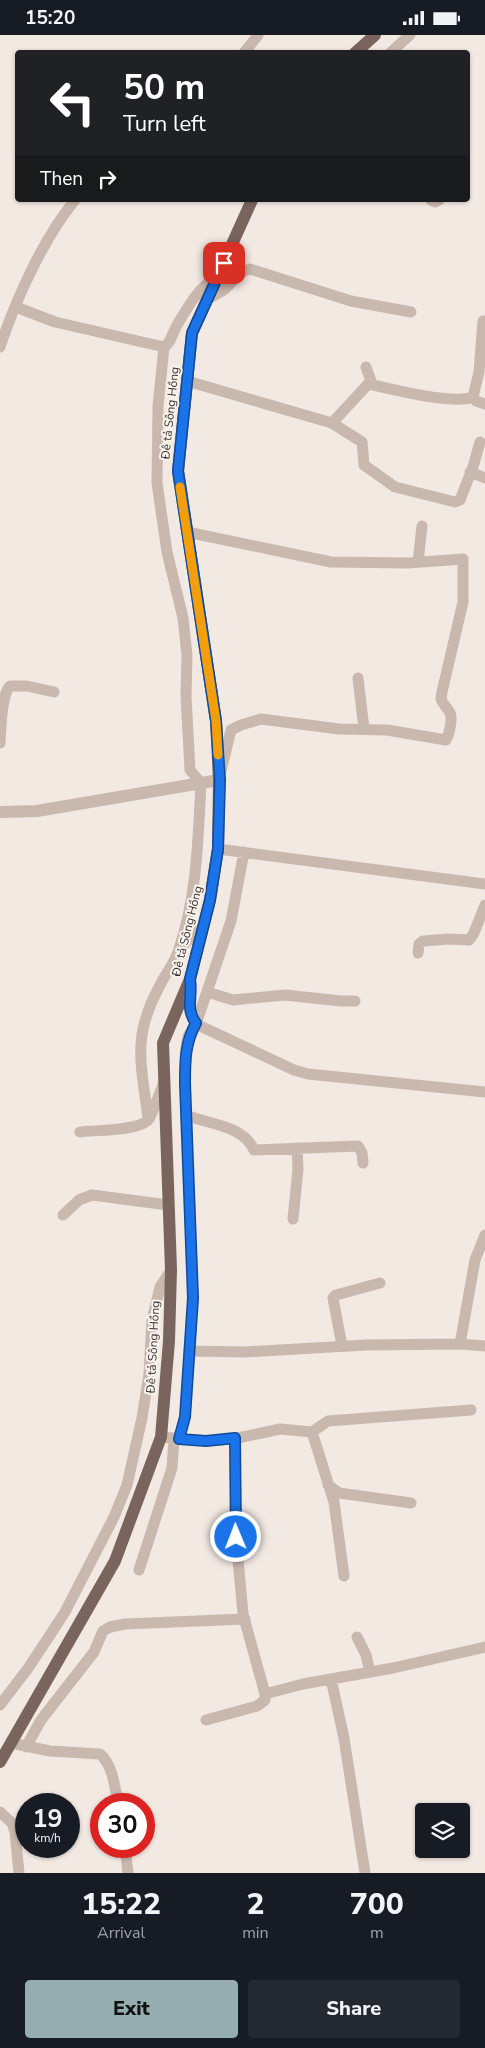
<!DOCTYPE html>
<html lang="en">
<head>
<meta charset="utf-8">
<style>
	:root { --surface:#171b24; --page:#242831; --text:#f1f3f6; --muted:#9ea1a6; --accent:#95adae }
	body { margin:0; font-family:"Nunito Sans",sans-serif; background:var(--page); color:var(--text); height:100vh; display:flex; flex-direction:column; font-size:19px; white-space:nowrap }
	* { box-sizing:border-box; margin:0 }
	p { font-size:16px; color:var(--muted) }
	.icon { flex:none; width:28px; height:28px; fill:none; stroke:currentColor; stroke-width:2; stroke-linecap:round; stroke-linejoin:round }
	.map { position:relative; height:1838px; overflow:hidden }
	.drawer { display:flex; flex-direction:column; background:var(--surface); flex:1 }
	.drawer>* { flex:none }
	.top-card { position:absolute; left:15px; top:15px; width:455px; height:152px; border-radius:5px; box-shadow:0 1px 4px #0004; background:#202124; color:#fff; overflow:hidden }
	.buttons { position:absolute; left:415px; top:1768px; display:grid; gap:10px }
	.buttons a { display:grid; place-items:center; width:55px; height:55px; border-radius:5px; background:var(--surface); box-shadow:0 1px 4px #0004; font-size:25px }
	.speed { position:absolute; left:15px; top:1758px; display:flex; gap:10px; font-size:25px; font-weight:700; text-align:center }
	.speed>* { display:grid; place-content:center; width:65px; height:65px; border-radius:50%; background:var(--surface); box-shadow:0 1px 4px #0004; line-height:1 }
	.speed small { font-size:12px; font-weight:400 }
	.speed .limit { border:8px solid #d22; background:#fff; color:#111 }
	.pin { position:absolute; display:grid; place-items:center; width:42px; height:42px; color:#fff; margin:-21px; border-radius:10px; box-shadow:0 2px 8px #0006 }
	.me { position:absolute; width:55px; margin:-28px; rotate:359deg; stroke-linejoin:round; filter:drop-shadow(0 0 4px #0008) }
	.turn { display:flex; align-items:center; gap:18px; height:105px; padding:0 25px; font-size:22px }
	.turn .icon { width:65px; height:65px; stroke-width:2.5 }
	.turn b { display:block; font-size:35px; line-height:42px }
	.then { display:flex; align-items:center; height:48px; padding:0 25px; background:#0003; gap:10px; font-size:19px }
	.eta { display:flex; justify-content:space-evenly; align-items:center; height:85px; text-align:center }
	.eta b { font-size:30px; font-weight:800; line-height:35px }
	.primary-button { display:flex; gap:10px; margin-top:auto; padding:10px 25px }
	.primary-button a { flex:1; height:58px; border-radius:5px; background:var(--accent); color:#111; font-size:20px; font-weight:800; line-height:58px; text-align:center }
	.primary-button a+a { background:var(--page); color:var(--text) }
	.status { display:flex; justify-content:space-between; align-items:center; height:35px; padding:0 25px; background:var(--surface); direction:ltr }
	.status svg { height:14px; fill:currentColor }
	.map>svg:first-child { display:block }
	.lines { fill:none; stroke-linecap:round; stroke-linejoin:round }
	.minor { stroke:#c9b8ae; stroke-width:11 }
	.tertiary { stroke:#c9b8ae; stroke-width:12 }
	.primary { stroke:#79655e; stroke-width:12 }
	.route-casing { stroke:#114b97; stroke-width:12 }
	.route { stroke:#1a73e8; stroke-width:9 }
	.slow { stroke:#f59e0b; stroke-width:9 }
	.labels { text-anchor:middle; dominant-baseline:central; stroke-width:4; stroke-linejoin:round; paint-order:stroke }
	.street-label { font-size:12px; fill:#392f2c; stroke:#f9f3ee }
</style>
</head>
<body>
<div class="status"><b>15:20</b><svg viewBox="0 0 49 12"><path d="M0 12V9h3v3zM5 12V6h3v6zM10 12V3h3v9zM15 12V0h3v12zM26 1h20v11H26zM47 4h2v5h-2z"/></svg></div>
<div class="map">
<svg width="485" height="1838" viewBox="0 0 485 1838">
	<rect width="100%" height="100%" fill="#f2e9e2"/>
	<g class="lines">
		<path class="minor" d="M 244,18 L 258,0
			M 390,18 L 410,0
			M 431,165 L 435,167 L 439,165
			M 207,264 C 213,261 220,258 225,254 C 234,246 237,237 250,234 L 351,266 L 411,277
			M 16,272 L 55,287 L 164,312 C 171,308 172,299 176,292 C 186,275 198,252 216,243
			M 0,312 C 16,264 43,204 75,165
			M 187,346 L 332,388 L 371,346 L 366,332
			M 368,349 C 393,354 451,370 473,362 L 479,337 L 483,286
			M 473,362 L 476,366 L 485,369
			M 332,388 L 362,407 L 364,430 L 395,452 L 455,467 L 460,465 L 473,432 L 480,407
			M 470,437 L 485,443
			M 187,497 L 331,527 L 408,528 L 463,524 L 463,567 L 442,657 L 441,664 C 443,670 448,673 450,678 C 453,683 449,700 446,705 L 387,695 L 339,694 L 261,684 L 241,690 L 231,695 L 221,736
			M 418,527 L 422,491
			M 358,643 L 364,694
			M 0,708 C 1,694 1,660 10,651 L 27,651 L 54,657
			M 218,814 L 485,849
			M 180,914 L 205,888
			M 418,918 L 419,909 L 423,906 L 449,904 L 469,905 L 474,898 L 485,870
			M 190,945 L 189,973 L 196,989 L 294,1035 L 308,1039 L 485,1057
			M 207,957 L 233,965 L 285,960 L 341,966 L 355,966
			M 188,1081 C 210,1089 244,1091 254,1115 L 358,1111 L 362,1118 L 363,1128
			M 148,1084 C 145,1055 136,1019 144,990 C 147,978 152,965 158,954 C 164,940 175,929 179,914 C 197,861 198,804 201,748 L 190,735 L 186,661 L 187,620 L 183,583 L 167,517 L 157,448 L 158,371 L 164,312
			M 80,1097 C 96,1095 140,1096 149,1084 C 155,1073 159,1059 164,1047
			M 63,1180 L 79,1165 L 92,1160 L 168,1170
			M 293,1184 L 298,1134 L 297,1113
			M 460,1309 L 485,1311
			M 342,1311 L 333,1263 L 336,1260 L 380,1248
			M 189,1316 L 245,1317 L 366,1310 L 460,1309 L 475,1225 L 485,1200
			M 312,1397 L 334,1467 L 344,1541
			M 161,1402 L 206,1406 L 233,1404 L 280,1394 L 312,1397 L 328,1386 L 471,1375
			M 235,1403 L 236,1503 L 243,1579 L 265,1659 L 303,1649 L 393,1633 L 485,1612
			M 179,1404 L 185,1382 L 193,1263 L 185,1048 L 186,1013 L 188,1001 L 196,989 L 231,886 L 244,817
			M 328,1450 L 339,1458 L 411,1468
			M 139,1535 L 172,1433 L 174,1403
			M 357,1602 L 366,1620 L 370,1637
			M 331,1644 L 344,1703 L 365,1838
			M 0,1670 L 29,1632 L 65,1577 L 114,1482 L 127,1450 L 142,1383 L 149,1339 L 152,1285 L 160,1252 L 171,1235
			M 206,1685 L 257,1671 L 265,1665 L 265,1659
			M 11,1708 L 50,1716 L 100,1719 C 113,1730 115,1753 118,1769
			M 26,1712 L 41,1685 L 94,1617 L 103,1596 L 110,1592 L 125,1589 L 245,1584
			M 0,1777 L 12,1788 L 15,1797 L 19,1838
			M 125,1811 L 128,1838"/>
		<path class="tertiary" d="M 0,777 L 37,776 L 219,745"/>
		<path class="primary" d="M 355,18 L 375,0
			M 0,1727 L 115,1526 L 161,1402 L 169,1306 L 171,1235 L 163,1008 L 190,944 L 210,865 L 218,814 L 219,745 L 216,686 L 178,436 L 192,298 L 252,165"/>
	</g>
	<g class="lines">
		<g class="route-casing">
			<path id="route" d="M 224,228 L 192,298 L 178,436 L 216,686 L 220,745 L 218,814 L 210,865 L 190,944 C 193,960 185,974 196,988 C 185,1008 185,1026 185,1048 L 193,1263 L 185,1382 L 179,1404 L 206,1406 L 235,1403 L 236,1502"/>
		</g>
		<use href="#route" class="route"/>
		<path class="slow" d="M 180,452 L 216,686 L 218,720"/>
	</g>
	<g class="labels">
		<g class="street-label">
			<text transform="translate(170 378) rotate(-84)">Đê tả Sông Hồng</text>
			<text transform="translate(187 896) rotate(-76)">Đê tả Sông Hồng</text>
			<text transform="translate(153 1312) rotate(-87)">Đê tả Sông Hồng</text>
		</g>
	</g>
</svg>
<div class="buttons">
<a><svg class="icon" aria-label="layers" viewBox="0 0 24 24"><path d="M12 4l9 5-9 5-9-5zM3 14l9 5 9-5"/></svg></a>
</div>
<div class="speed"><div>19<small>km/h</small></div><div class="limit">30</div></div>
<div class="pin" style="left:224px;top:228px;background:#d93025"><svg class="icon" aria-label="arrive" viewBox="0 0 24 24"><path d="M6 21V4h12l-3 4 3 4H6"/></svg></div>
<svg class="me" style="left:236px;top:1502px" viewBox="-20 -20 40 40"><circle r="17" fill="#1a73e8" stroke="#fff" stroke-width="3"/><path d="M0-11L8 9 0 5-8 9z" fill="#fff"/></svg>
<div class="top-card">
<div class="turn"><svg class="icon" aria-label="left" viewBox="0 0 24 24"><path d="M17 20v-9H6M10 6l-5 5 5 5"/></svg><div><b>50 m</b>Turn left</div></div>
<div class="then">Then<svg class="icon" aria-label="right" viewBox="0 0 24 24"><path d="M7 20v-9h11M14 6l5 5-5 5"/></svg></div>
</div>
</div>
<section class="drawer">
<div class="eta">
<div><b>15:22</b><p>Arrival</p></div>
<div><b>2</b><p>min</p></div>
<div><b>700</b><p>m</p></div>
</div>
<div class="primary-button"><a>Exit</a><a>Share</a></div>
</section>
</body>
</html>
